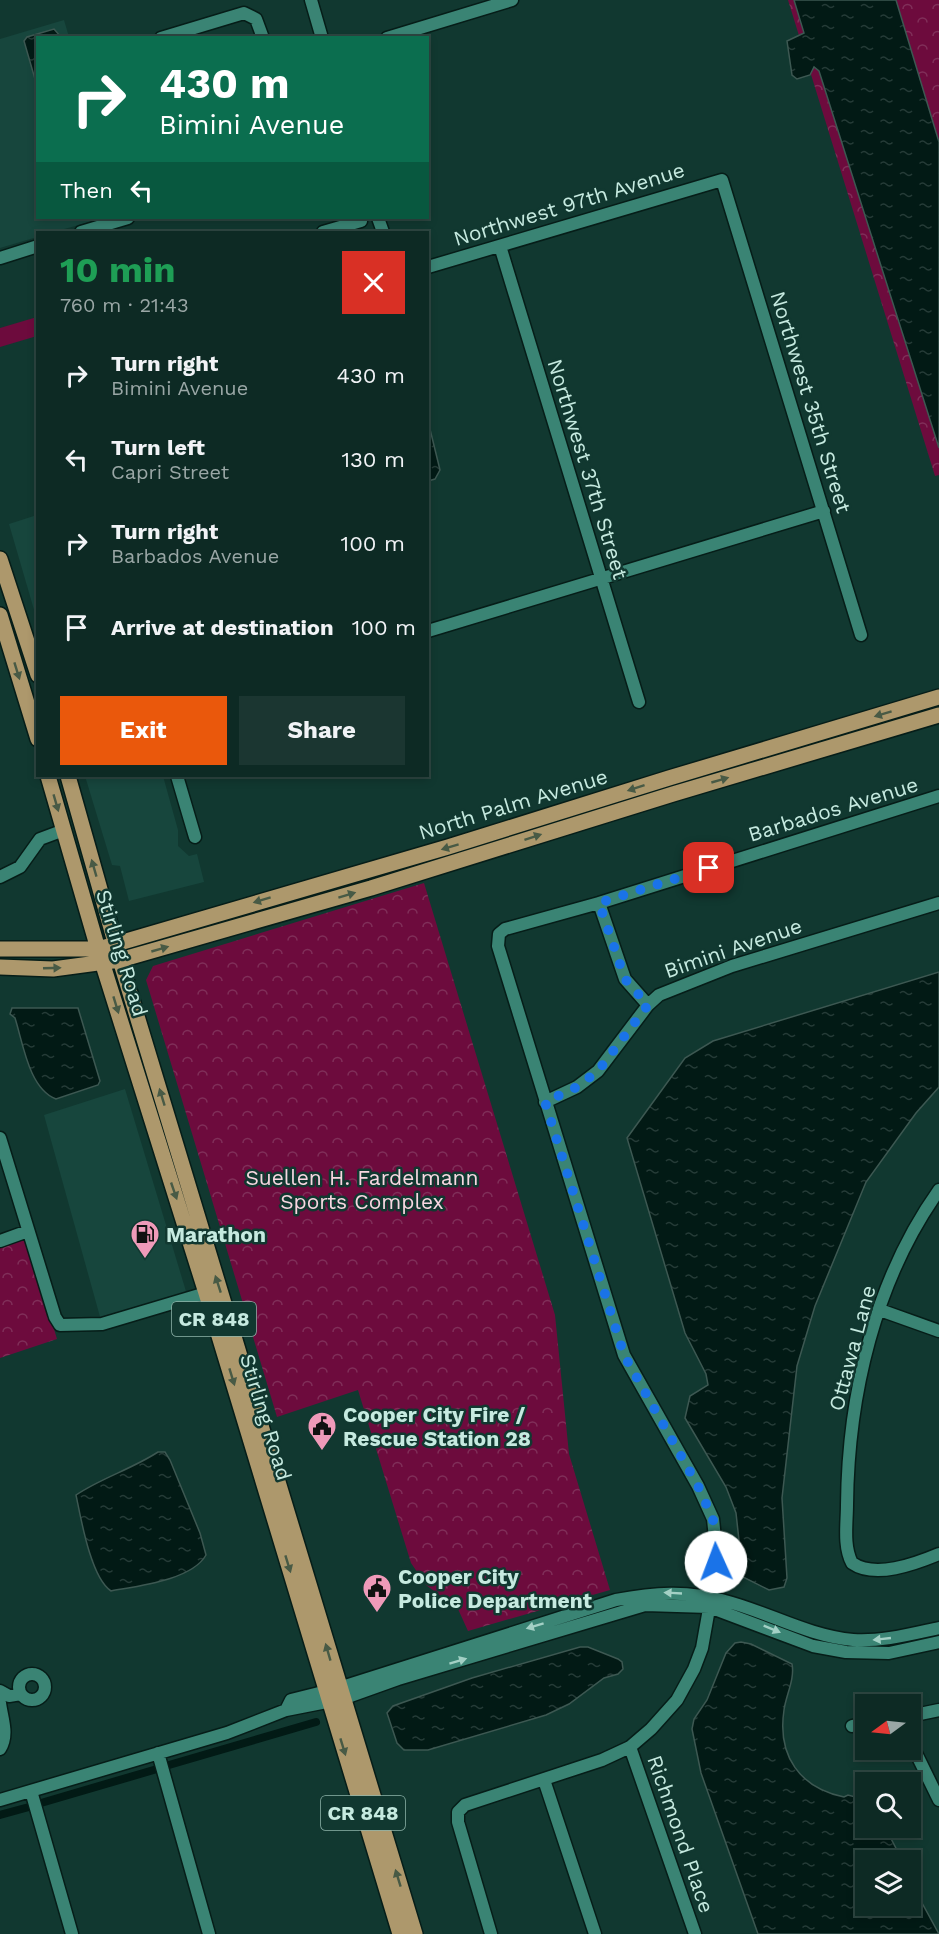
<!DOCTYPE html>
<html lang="en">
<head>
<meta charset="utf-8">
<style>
	:root { --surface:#0d2a24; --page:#1b3631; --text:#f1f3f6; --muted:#9aa7a6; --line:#2d4641; --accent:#ea580c }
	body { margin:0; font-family:"Work Sans",sans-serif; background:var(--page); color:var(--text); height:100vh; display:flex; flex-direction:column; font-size:22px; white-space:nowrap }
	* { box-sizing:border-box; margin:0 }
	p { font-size:20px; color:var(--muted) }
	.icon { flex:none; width:33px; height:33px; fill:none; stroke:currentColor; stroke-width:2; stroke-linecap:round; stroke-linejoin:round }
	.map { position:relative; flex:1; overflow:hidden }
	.side { position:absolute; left:36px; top:231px; width:393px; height:546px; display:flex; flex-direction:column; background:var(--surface); border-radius:0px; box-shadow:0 3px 9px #0003,0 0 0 2px var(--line) }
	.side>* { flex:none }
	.hud { position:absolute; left:36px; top:36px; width:393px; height:183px; border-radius:0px; box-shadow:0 3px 9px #0003,0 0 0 2px var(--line); background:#0b6e4f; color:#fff; overflow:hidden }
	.needle { width:39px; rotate:255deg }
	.fabs { position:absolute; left:855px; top:1694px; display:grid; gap:12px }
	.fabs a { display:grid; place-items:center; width:66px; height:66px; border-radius:0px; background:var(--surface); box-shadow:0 3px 9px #0003,0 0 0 2px var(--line); font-size:30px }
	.pin { position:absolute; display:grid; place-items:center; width:51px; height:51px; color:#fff; margin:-26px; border-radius:12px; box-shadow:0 3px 9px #0006 }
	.me { position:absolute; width:66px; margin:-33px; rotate:358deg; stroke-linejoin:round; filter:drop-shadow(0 0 4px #0008) }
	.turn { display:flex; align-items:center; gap:21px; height:126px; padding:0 24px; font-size:27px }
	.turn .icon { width:78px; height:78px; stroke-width:2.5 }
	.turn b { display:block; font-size:42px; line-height:51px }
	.then { display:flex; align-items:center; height:57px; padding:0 24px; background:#0003; gap:12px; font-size:22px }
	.round { display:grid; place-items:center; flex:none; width:63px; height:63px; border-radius:0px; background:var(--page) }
	.head { display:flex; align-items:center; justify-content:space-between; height:102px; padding:0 24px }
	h1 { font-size:36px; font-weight:700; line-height:45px; color:#1e9e55 }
	.cta { display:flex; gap:12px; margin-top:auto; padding:12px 24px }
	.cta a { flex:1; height:69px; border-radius:0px; background:var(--accent); color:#fff; font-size:24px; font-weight:700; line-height:69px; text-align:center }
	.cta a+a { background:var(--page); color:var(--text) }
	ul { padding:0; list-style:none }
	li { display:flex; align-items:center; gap:18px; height:84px; padding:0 24px }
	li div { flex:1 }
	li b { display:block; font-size:22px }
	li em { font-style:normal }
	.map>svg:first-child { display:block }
	.built { fill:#17463d }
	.green { fill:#6d0b3d }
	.park { fill:url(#park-crowns) }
	.water { fill:url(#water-ripples); stroke:#3d5852; stroke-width:1.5 }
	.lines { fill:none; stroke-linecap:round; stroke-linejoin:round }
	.canal { stroke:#021a15; stroke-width:8 }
	.minor-casing { stroke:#061d18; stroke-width:15 }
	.major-casing { stroke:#061d18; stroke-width:18 }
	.minor { stroke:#3a8474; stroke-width:12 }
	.major { stroke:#ad986c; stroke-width:15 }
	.oneway { fill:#485a45 }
	.oneway2 { fill:#a3d0c5 }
	.route { stroke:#1a73e8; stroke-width:10; stroke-dasharray:0 18 }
	.labels { text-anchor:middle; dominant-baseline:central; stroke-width:5; stroke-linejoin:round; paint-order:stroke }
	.shield { fill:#113830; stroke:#90b5ab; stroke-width:1.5 }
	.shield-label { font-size:20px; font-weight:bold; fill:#c6eae0 }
	.street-label { font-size:21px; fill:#c6eae0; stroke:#113830 }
	.park-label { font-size:21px; fill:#f8d7e1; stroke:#113830 }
	.poi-label { font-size:21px; font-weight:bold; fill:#c6eae0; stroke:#113830; text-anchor:start }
</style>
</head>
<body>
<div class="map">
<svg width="939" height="1934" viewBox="0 0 939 1934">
	<defs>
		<pattern id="park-crowns" width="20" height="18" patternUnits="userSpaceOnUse" patternTransform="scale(1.5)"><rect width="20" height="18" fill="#6d0b3d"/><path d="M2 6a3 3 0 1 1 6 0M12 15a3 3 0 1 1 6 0" fill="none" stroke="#802f59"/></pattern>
		<pattern id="water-ripples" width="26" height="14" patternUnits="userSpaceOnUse" patternTransform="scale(1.5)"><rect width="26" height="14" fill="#021a15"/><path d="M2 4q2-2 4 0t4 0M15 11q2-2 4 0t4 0" fill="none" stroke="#253b37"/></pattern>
	</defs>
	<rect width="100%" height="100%" fill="#113830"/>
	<path class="built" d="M 64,20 L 69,37 L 38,38 L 38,218 L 105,218 L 53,232 L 38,232 L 37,237 L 0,248 L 0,39 Z
		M 37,515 L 38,515 L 37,620 L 9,524 Z
		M 85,776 L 163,776 L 178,830 L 178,846 L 189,856 L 197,854 L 204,882 L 129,901 L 120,866 L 112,865 Z
		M 125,1089 L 188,1298 L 102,1324 L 44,1115 Z"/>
	<path class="green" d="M 37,317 L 37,336 L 0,347 L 0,328 Z"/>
	<path class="park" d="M 788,0 L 939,0 L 939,475 L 935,476 Z
		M 424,883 L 555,1315 L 569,1454 L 610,1590 L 468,1631 L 458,1609 L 426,1585 L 411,1563 L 358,1390 L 277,1417 L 146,980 L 153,966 Z
		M 25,1232 L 57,1339 L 0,1358 L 0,1241 Z"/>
	<path class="water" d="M 794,0 L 896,0 L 939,142 L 939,448 L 819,71 L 814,67 L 810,75 L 797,79 L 792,75 L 787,41 L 804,33 Z
		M 54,29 L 61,37 L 38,38 L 37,86 L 24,41 L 27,37 Z
		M 428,421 L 440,470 L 435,479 L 428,481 Z
		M 939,972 L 939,1087 L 916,1113 L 866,1182 L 815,1306 L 797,1366 L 782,1498 L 787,1578 L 784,1587 L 769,1590 L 743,1577 L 736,1513 L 726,1487 L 685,1418 L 690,1396 L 708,1385 L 706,1374 L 685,1333 L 627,1138 L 685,1058 L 713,1041 Z
		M 12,1008 L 78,1008 L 100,1081 L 98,1085 L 56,1099 C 29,1089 23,1043 15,1018 L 10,1014 Z
		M 158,1452 L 165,1452 L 170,1460 L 200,1533 L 206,1555 C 192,1580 138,1586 111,1591 C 91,1578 81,1519 76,1495 C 101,1478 132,1469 158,1452 Z
		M 741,1642 L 751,1644 L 792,1664 C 795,1679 786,1695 784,1710 C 777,1756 800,1788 844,1797 L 848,1795 L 863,1799 L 866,1827 L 885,1827 L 902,1860 L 866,1860 L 866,1905 L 910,1905 L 911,1883 L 939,1934 L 758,1934 L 701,1773 L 692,1729 L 694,1719 L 707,1700 L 726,1653 L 735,1643 Z
		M 580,1647 L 588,1647 L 618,1659 L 622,1662 L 623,1669 L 618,1674 L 604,1678 L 569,1704 L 546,1715 L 428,1750 L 404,1750 L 397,1743 L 387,1713 L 393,1706 L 472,1678 Z"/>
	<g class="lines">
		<path class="canal" d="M 169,1765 L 316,1722
			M 41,1803 L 157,1769
			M 0,1815 L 29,1807"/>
		<g class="minor-casing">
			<path id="minor" d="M 311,0 L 322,38
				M 161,38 L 244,13 L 256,19 L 263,38
				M 387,38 L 512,0
				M 378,218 L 383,232
				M 81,232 L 128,218
				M 323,232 L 361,221
				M 500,246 L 639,702
				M 0,258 L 38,246
				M 428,267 L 722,180 L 861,635
				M 428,631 L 824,511
				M 177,776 L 195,837
				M 0,877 L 20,867 L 40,839 L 64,830
				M 599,903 L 625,979 L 648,1005
				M 545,1102 L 577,1087 L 598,1071 L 648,1005 L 659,995 L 732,966 L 939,903
				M 0,1138 L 55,1317 L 60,1325 L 102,1324 L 206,1293
				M 939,1190 C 875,1280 848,1395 847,1505 C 847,1523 843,1546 852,1563 C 875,1579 915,1564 939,1554
				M 0,1241 L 28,1231
				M 880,1310 L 939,1331
				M19 1687a13 13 0 1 1 26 0a13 13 0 1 1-26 0Z
				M 0,1691 L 9,1696 L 21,1694
				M 0,1703 C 2,1719 9,1734 0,1749
				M 286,1710 L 291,1700 L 339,1688 L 616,1600 C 653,1593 688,1590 725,1601 C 768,1612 808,1636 853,1640 C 881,1642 911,1634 939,1628
				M 910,1716 L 939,1710
				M 852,1726 L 866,1723
				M 910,1741 L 939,1800
				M 630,1747 L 695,1934
				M 158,1753 L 209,1934
				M 544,1780 L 595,1934
				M 31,1791 L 72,1934
				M 0,1800 L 227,1733 L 286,1710 L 342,1699 L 398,1679 L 645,1605 L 709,1607 L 813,1646 L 846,1652 L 889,1653 L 939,1642
				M 491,1934 L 458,1822 L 458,1812 L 465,1805 L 602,1760 L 630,1747 L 651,1729 L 677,1700 L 694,1669 L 702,1648 L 715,1575 L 716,1548 L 713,1519 L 698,1486 L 624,1355 L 498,946 L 499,934 L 505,929 L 599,903 L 939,796"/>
		</g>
		<g class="major-casing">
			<path id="major" d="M 0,559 L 38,675
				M 0,615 L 38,739
				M 48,776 L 98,949 L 206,1293 L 400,1934
				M 68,776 L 120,960 L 415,1934
				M 0,949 L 98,949 L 116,944 L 448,847 L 669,778 L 939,697
				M 0,967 L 53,969 L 120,960 L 371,888 L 673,794 L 939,715"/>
		</g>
		<use href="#minor" class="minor"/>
		<use href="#major" class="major"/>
	</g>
	<defs><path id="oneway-solid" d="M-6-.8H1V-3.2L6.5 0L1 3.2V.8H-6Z" transform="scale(1.5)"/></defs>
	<g class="oneway">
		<use href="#oneway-solid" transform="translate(17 671) rotate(73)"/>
		<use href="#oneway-solid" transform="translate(883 714) rotate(163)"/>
		<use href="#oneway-solid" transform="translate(720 780) rotate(-16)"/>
		<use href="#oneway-solid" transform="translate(636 788) rotate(162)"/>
		<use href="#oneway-solid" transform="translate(56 803) rotate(74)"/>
		<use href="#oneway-solid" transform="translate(533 837) rotate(-18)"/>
		<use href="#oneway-solid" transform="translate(450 847) rotate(163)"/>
		<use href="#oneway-solid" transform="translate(94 868) rotate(-106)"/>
		<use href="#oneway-solid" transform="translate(347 895) rotate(-17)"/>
		<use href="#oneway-solid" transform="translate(262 900) rotate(163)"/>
		<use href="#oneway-solid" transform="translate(160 949) rotate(-16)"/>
		<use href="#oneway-solid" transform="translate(52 968) rotate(-2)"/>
		<use href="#oneway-solid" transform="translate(116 1005) rotate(73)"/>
		<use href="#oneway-solid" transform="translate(162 1097) rotate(-107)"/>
		<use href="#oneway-solid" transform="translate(174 1191) rotate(71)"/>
		<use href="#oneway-solid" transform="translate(218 1284) rotate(-108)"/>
		<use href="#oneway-solid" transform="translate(232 1377) rotate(73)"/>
		<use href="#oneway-solid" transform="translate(288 1564) rotate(73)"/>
		<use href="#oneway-solid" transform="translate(328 1652) rotate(-106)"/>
		<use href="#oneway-solid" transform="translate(343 1747) rotate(73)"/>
		<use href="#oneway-solid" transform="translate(398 1878) rotate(-107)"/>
	</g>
	<g class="oneway2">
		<use href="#oneway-solid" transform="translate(673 1593) rotate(-177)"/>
		<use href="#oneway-solid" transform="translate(535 1626) rotate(163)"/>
		<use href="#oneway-solid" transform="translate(772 1629) rotate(22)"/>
		<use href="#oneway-solid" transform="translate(882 1639) rotate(174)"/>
		<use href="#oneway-solid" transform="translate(458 1661) rotate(-17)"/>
	</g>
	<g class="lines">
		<path class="route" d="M 709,868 L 599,903 L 625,979 L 648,1005 L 598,1071 L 577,1087 L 545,1102 L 624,1355 L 698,1486 L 713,1519 L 716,1562"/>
	</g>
	<defs>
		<g id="fuel-pin" transform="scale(1.5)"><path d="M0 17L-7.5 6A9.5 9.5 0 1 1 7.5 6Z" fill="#ef9ab9" stroke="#113830"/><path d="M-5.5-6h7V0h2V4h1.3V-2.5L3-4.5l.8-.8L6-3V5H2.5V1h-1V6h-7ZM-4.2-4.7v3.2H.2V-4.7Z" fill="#111"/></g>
		<g id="civic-pin" transform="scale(1.5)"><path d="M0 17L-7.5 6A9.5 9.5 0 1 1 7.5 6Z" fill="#ef9ab9" stroke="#113830"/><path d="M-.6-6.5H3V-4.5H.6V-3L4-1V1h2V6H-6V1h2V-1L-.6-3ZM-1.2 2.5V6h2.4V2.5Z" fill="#111"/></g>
	</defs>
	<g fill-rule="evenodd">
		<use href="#fuel-pin" x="145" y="1234"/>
		<use href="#civic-pin" x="322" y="1426"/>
		<use href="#civic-pin" x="377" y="1588"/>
	</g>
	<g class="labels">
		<g class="shield">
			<rect x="172" y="1302" width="84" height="34" rx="4.5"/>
			<rect x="321" y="1796" width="84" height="34" rx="4.5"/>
		</g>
		<g class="shield-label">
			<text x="214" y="1319">CR 848</text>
			<text x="363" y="1813">CR 848</text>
		</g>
		<g class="street-label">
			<text transform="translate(569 204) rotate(-17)">Northwest 97th Avenue</text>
			<text transform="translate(811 402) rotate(73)">Northwest 35th Street</text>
			<text transform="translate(588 469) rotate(73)">Northwest 37th Street</text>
			<text transform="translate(513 804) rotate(-17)">North Palm Avenue</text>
			<text transform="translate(833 809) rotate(-17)">Barbados Avenue</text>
			<text transform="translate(733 948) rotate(-19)">Bimini Avenue</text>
			<text transform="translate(122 953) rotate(73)">Stirling Road</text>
			<text transform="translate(852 1348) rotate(-75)">Ottawa Lane</text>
			<text transform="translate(266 1417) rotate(73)">Stirling Road</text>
			<text transform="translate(681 1834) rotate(71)">Richmond Place</text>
		</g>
		<g class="park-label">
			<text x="362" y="1177">Suellen H. Fardelmann<tspan x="362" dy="24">Sports Complex</tspan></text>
		</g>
		<g class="poi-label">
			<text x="166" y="1234">Marathon</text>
			<text x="343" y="1414">Cooper City Fire /<tspan x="343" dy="24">Rescue Station 28</tspan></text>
			<text x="398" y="1576">Cooper City<tspan x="398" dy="24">Police Department</tspan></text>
		</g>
	</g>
</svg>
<div class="fabs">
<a><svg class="needle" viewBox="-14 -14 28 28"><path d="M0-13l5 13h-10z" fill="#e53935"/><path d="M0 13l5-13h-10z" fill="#9aa7a6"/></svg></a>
<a><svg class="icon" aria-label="search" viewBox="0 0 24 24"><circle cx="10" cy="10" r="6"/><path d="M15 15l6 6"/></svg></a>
<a><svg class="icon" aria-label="layers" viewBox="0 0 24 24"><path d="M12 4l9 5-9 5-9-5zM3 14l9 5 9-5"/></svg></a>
</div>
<div class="pin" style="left:709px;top:868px;background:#d93025"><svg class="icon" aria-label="arrive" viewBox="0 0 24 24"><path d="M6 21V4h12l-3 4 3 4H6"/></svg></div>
<svg class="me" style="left:716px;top:1562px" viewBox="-20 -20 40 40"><circle r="19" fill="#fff"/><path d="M0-13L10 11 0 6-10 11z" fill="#1a73e8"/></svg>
<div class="hud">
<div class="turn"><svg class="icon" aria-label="right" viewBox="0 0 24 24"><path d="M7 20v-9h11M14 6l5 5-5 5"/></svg><div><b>430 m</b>Bimini Avenue</div></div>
<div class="then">Then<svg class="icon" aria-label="left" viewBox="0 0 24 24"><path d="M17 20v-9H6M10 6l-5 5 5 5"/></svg></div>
</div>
<section class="side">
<div class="head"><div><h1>10 min</h1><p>760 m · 21:43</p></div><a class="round" style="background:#d93025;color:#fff"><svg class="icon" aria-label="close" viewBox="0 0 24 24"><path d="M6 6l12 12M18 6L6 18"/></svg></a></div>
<ul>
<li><svg class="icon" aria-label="right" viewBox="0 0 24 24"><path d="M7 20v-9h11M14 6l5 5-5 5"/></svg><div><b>Turn right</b><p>Bimini Avenue</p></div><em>430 m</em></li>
<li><svg class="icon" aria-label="left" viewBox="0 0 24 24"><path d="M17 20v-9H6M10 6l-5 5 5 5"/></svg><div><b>Turn left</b><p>Capri Street</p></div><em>130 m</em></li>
<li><svg class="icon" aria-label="right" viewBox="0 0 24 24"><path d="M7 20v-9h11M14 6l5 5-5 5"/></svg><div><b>Turn right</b><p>Barbados Avenue</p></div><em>100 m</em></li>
<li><svg class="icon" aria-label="arrive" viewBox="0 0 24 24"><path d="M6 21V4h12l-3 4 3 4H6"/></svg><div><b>Arrive at destination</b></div><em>100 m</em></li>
</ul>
<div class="cta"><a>Exit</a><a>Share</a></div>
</section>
</div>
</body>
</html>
